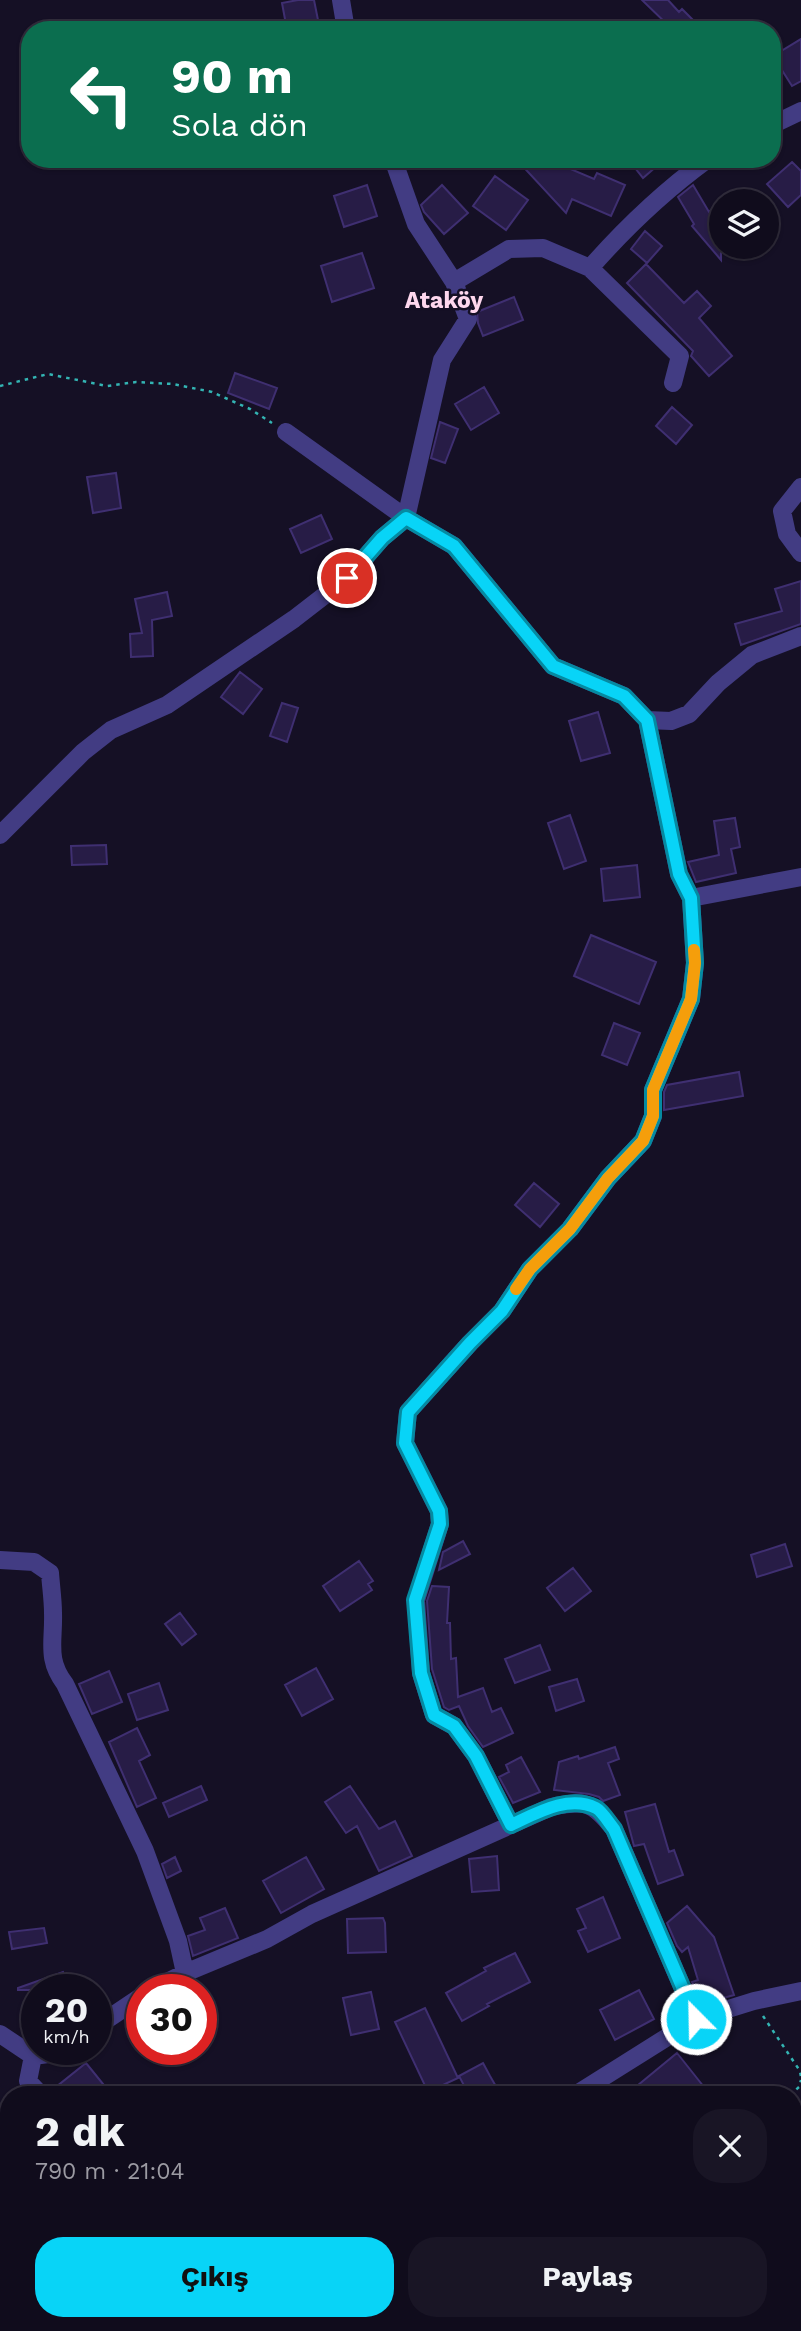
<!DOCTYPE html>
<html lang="tr">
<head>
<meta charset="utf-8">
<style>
	:root { --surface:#100c1c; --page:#191525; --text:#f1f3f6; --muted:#9c9ba3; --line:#302c3b; --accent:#08d4f7 }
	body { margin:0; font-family:"Work Sans",sans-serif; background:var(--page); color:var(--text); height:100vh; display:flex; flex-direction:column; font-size:26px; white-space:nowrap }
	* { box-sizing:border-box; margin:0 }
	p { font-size:23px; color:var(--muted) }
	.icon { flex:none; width:38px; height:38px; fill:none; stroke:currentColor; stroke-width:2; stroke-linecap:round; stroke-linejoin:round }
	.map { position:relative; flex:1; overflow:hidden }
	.drawer { position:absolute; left:0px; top:2086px; width:802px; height:245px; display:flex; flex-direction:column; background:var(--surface); border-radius:28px 28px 0 0; box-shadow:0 2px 5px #0004,0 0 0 2px var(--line) }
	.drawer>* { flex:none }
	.hud { position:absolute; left:21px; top:21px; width:760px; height:147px; border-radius:28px; box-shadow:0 2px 5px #0004,0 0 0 2px var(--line); background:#0b6e4f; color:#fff; overflow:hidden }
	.controls { position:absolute; left:709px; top:189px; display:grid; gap:14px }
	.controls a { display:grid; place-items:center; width:70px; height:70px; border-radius:50%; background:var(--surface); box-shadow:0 2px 5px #0004,0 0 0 2px var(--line); font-size:35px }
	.speed { position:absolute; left:21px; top:1974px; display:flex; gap:14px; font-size:35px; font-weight:700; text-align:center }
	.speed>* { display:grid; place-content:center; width:91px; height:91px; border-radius:50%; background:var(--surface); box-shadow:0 2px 5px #0004,0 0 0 2px var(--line); line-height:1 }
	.speed small { font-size:18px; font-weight:400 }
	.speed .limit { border:10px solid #d22; background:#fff; color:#111 }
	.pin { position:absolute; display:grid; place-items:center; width:60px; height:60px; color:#fff; margin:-30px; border:4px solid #fff; border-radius:50%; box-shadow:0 2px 7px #0007 }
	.me { position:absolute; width:77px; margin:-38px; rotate:337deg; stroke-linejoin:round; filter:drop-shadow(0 0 5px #0008) }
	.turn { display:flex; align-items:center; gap:24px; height:147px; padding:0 35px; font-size:32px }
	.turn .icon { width:91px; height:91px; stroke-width:2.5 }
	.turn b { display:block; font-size:49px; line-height:60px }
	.round { display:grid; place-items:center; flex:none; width:74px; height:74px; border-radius:28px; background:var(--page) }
	.summary { display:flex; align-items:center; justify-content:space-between; height:119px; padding:0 35px }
	h1 { font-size:42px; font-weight:700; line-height:52px }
	.cta { display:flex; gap:14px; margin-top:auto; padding:14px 35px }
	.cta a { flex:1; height:80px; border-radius:28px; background:var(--accent); color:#111; font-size:28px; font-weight:700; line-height:80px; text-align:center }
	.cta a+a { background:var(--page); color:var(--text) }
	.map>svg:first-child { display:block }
	.building { fill:#271c46; stroke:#3f2f71; stroke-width:2 }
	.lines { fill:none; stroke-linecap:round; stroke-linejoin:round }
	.path { stroke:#33b4b3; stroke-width:2.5; stroke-dasharray:3.5 5; stroke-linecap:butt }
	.minor { stroke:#423c83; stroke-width:18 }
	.route-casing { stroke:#058aa1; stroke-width:18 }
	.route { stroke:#08d4f7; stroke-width:12 }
	.slow { stroke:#f59e0b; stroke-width:12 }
	.labels { text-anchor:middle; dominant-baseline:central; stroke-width:5; stroke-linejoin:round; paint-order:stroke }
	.quarter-label { font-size:23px; font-weight:bold; fill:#fed7ee; stroke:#151025 }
</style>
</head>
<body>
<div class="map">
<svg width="801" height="2331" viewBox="0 0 801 2331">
	<rect width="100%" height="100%" fill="#151025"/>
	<path class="building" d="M 298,0 L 314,0 L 319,25 L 287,30 L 282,3 Z
		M 642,0 L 668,0 L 679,12 L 682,9 L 703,30 L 673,30 Z
		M 801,39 L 801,81 L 792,86 L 773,56 Z
		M 516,159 L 547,159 L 594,179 L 597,173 L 625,185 L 611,216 L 572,199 L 566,213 Z
		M 628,159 L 665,159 L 643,178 Z
		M 792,162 L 801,171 L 801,195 L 788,207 L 767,184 Z
		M 495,176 L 528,200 L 506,230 L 473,206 Z
		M 367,185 L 377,216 L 344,227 L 334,196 Z
		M 442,185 L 468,213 L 444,234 L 424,212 L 421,205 Z
		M 693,185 L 709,212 L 714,207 L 721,215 L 721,260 L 692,226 L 694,224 L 678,197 Z
		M 645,231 L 662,246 L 647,263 L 631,249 Z
		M 362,253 L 374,288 L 332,302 L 321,266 Z
		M 646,264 L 684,303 L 697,291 L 711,306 L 699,318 L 732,356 L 709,376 L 691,356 L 693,351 L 627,283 Z
		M 514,297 L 523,320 L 483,336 L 478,323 L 477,312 Z
		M 235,373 L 277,388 L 269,409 L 228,393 Z
		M 484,387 L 499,413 L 471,430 L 455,404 Z
		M 672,407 L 692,425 L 676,444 L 656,426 Z
		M 440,422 L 458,429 L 445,463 L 431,458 Z
		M 116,473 L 121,508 L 93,513 L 87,477 Z
		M 321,515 L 332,539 L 301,553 L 290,529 Z
		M 801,581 L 801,624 L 741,645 L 735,624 L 782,611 L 775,589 Z
		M 167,592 L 172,616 L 152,620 L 153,656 L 131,657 L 130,634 L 142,633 L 135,599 Z
		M 240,672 L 262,689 L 243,714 L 221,697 Z
		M 282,703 L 298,708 L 287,742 L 270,736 Z
		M 598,712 L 610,753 L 581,761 L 569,721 Z
		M 570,815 L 586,861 L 564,869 L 548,823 Z
		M 735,818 L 740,847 L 731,849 L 736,873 L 696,882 L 688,862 L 719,855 L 714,821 Z
		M 106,845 L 107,864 L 72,865 L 71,846 Z
		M 637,865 L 640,897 L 604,901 L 601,869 Z
		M 591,935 L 656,962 L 639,1004 L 574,976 Z
		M 614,1023 L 640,1033 L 627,1065 L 602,1055 Z
		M 739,1072 L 743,1096 L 664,1110 L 664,1092 L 667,1085 Z
		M 534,1183 L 559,1204 L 540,1227 L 515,1205 Z
		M 463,1541 L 470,1554 L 439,1570 L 443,1552 Z
		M 785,1544 L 792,1566 L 757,1577 L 751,1555 Z
		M 359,1561 L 373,1581 L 368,1584 L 372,1590 L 340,1611 L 323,1586 Z
		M 573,1568 L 591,1591 L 565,1611 L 547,1588 Z
		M 432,1586 L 449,1587 L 447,1623 L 450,1623 L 451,1659 L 456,1658 L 458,1697 L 483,1688 L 492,1712 L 501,1708 L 513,1733 L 483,1747 L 468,1726 L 459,1706 L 449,1710 L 444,1707 L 432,1669 L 427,1601 Z
		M 180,1613 L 196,1634 L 182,1645 L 165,1624 Z
		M 540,1645 L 550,1670 L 515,1683 L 505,1659 Z
		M 316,1668 L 333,1699 L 302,1716 L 285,1685 Z
		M 109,1671 L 122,1702 L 92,1714 L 79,1684 Z
		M 577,1679 L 584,1701 L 556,1711 L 549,1687 Z
		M 159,1683 L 168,1710 L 137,1720 L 128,1694 Z
		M 137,1728 L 150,1755 L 139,1761 L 156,1798 L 137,1807 L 109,1742 Z
		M 615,1747 L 619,1759 L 608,1763 L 620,1795 L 603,1801 L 599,1797 L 589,1794 L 554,1790 L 559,1762 L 578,1756 L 579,1759 Z
		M 521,1757 L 540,1792 L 513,1803 L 499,1777 L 509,1772 L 506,1765 Z
		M 201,1786 L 207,1800 L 169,1817 L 163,1803 Z
		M 350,1786 L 379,1829 L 395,1821 L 412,1856 L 379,1871 L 357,1826 L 346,1833 L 325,1802 Z
		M 655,1804 L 669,1852 L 674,1850 L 683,1875 L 658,1884 L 644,1844 L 634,1846 L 625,1812 Z
		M 497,1856 L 499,1890 L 472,1892 L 469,1859 Z
		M 175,1857 L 181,1871 L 167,1878 L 162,1864 Z
		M 306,1857 L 324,1889 L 281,1913 L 263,1881 Z
		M 603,1897 L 620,1938 L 588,1952 L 578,1931 L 586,1928 L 577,1909 Z
		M 687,1906 L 714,1937 L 734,1995 L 702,2004 L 692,1982 L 698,1980 L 688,1947 L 682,1952 L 677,1946 L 667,1923 Z
		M 225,1908 L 238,1938 L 193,1956 L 188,1936 L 205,1930 L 200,1918 Z
		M 383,1918 L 385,1923 L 386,1952 L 348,1953 L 347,1919 Z
		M 44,1928 L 47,1943 L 12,1949 L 9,1932 Z
		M 515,1953 L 530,1982 L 487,2004 L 489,2006 L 462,2021 L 446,1993 L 486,1971 L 484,1968 Z
		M 63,1972 L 69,1990 L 18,1990 L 18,1988 Z
		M 639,1990 L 654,2019 L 615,2040 L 600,2010 Z
		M 371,1992 L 379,2029 L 351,2035 L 343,1998 Z
		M 425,2008 L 458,2078 L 428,2092 L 395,2022 Z
		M 677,2053 L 704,2087 L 694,2095 L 626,2095 Z
		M 86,2063 L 112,2095 L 52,2095 L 51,2091 Z
		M 483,2063 L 490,2076 L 501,2095 L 469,2095 L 459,2076 Z"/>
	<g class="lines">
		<path class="path" d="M 0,386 L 48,374 L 107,386 L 136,382 L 173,384 L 212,392 L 250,409 L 272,423
			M 763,2016 L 800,2071 L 801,2077
			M 790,2095 L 799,2087 L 801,2080
			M 793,2252 L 801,2267"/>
		<path class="minor" d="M 341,0 L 346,30
			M 772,125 L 801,111
			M 590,268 C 626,227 664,191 708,159
			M 454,282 L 509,249 L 543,248 L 590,268 L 680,356 L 673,383
			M 286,432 L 406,518 L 454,546 L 553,666 L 624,696 L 647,720 L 679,874 L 691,898 L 801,877
			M 801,487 L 782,511 L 787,534 L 801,553
			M 647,720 L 671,721 L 689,714 L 718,683 L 752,655 L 801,636
			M 0,835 L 83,752 L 111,730 L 167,705 L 294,619 L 347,578 L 382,538 L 406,518 L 442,360 L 468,319 L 454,282 L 416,224 L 393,159
			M 0,1560 L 34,1562 L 50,1573 C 51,1587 53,1600 53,1613 C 54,1642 46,1659 65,1684 L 145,1851 L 178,1941 L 185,1973
			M 511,1825 L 476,1756 L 454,1726 L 434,1715 L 421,1673 L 416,1600 L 440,1524 L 439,1511 L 405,1443 L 408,1412 L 470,1343 L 502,1311 L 530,1269 L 570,1229 L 608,1178 L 643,1141 L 653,1116 L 653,1090 L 691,999 L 695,963 L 691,898
			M 151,1990 L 185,1973 L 267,1939 L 312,1914 L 551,1807 C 585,1800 592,1801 614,1829 L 696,2019
			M 96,2027 L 142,1996
			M 0,2034 L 33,2056 L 56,2053 L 62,2049
			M 33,2056 L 28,2081 L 41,2095
			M 575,2095 L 696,2019 L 754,2001 L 801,1991
			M 325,2322 L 325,2331"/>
	</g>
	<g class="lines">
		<g class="route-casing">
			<path id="route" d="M 347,578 L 382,538 L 406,518 L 454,546 L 553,666 L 624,696 L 647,720 L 679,874 L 691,898 L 695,963 L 691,999 L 653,1090 L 653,1116 L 643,1141 L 608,1178 L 570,1229 L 530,1269 L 502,1311 L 470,1343 L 408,1412 L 405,1443 L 439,1511 L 440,1524 L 415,1600 L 421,1673 L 434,1715 L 454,1726 L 476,1756 L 511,1825 C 535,1814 568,1794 596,1808 C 602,1811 609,1823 614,1829 L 696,2019"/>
		</g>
		<use href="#route" class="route"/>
		<path class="slow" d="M 516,1289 L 530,1269 L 570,1229 L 608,1178 L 643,1141 L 653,1116 L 653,1090 L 691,999 L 695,963 L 694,950"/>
	</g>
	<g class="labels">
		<g class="quarter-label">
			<text x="444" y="300">Ataköy</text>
		</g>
	</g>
</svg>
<div class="controls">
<a><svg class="icon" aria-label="layers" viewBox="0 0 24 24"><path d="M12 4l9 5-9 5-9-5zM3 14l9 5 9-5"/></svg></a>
</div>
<div class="speed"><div>20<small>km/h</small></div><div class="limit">30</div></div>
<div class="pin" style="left:347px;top:578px;background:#d93025"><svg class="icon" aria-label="arrive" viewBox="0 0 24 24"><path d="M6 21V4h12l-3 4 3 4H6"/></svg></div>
<svg class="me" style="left:696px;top:2019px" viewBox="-20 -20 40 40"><circle r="17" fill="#08d4f7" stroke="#fff" stroke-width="3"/><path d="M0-11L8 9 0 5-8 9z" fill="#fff"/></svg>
<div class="hud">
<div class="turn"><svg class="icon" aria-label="left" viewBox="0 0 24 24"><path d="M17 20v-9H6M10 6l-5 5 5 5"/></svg><div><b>90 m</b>Sola dön</div></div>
</div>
<section class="drawer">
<div class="summary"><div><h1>2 dk</h1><p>790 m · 21:04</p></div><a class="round"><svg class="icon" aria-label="close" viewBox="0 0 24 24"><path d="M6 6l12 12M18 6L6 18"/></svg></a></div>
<div class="cta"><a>Çıkış</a><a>Paylaş</a></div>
</section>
</div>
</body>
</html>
